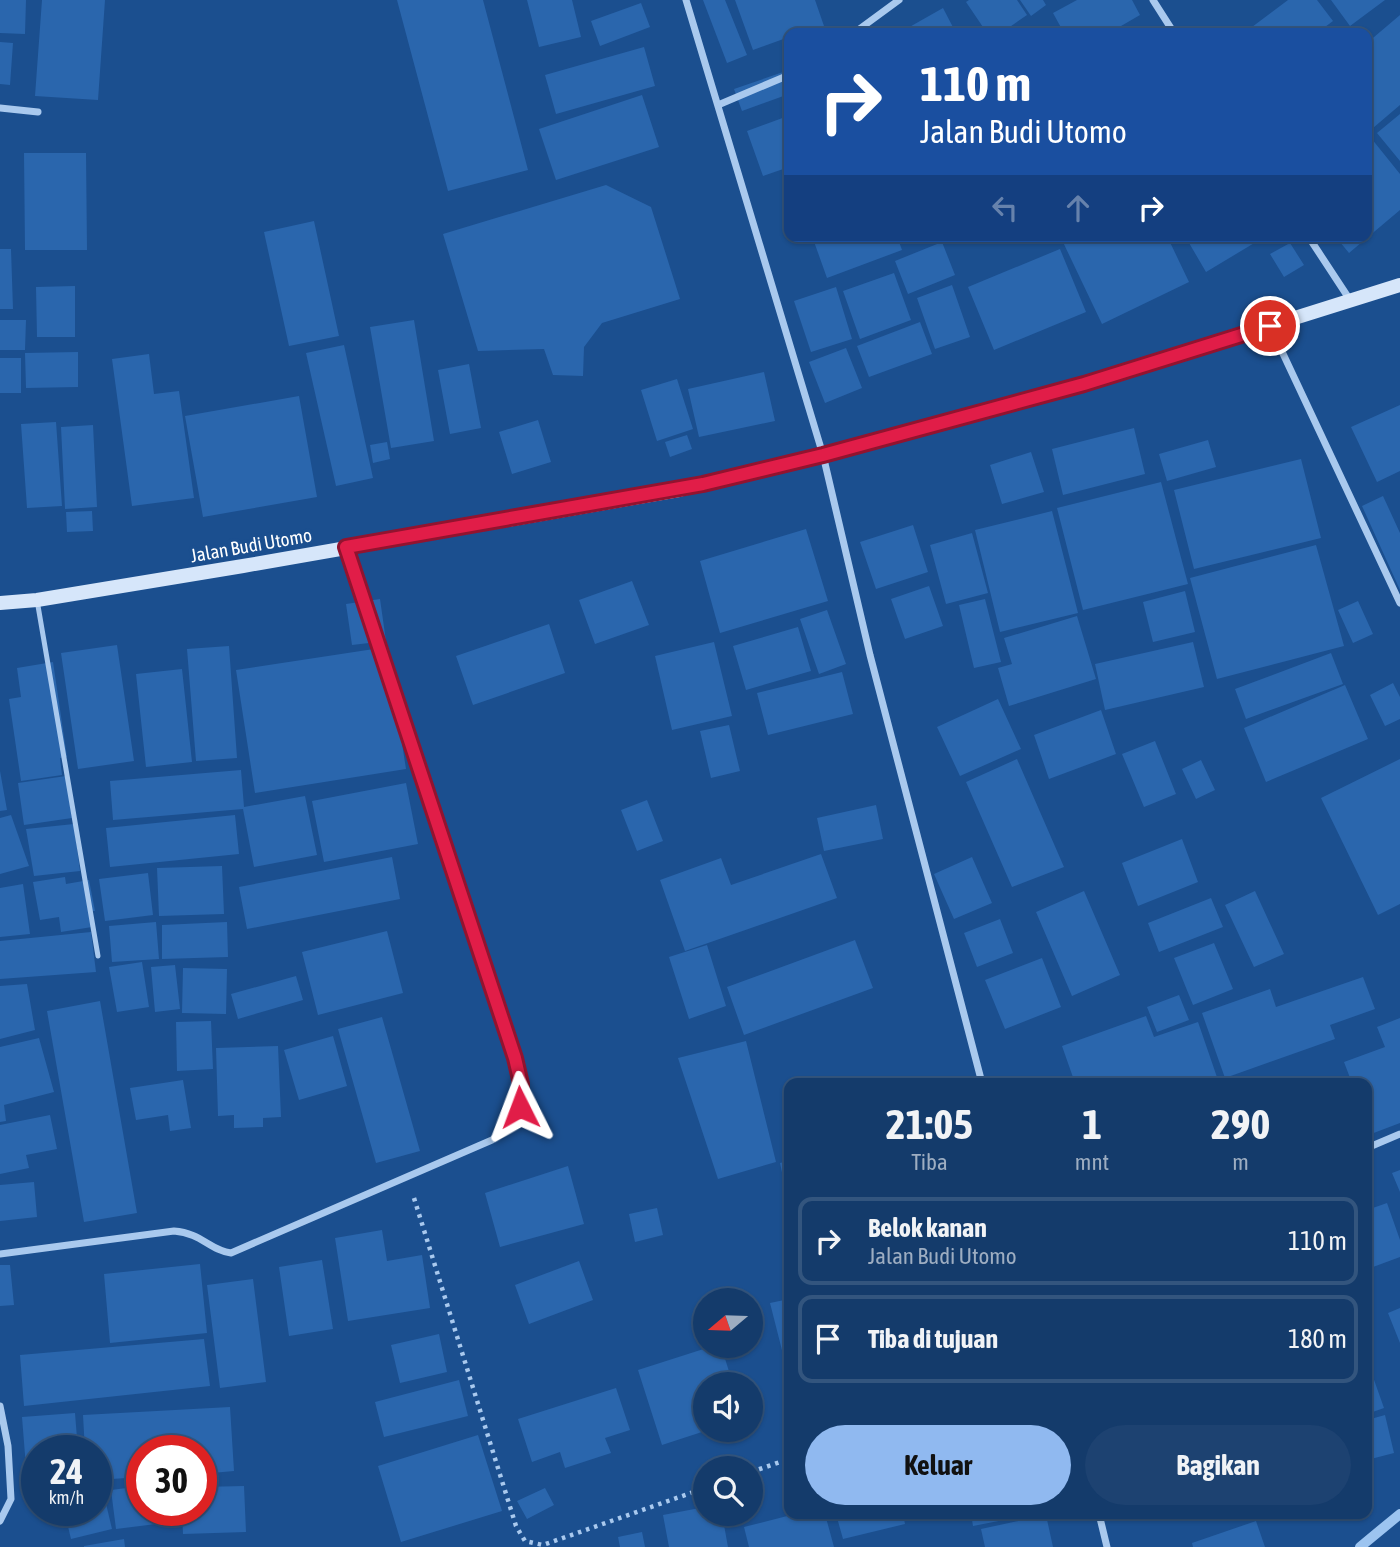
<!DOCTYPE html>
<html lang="id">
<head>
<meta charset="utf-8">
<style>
	:root { --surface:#143b6b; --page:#1d4271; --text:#f1f3f6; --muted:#9dadc1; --line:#33557e; --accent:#90b9f0 }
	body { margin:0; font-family:"Asap Condensed",sans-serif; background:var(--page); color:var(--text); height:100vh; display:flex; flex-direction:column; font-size:26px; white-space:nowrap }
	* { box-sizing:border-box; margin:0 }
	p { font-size:23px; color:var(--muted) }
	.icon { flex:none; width:38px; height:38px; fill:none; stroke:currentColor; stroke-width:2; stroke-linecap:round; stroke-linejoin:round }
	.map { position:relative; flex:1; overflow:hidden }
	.drawer { position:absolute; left:784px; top:1078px; width:588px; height:441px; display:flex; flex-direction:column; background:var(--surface); border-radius:14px; box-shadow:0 2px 5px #0004,0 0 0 2px var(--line) }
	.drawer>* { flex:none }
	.guide { position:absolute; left:784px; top:28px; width:588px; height:214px; border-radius:14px; box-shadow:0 2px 5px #0004,0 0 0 2px var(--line); background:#1a4fa0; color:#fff; overflow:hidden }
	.needle { width:46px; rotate:251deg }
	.controls { position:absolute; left:693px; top:1288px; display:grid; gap:14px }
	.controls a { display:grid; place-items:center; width:70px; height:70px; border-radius:50%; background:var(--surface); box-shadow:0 2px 5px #0004,0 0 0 2px var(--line); font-size:35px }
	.speed { position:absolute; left:21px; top:1435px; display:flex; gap:14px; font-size:35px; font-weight:700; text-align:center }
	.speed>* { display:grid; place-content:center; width:91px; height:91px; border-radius:50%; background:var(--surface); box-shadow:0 2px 5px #0004,0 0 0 2px var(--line); line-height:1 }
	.speed small { font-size:18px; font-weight:400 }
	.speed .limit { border:10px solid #d22; background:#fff; color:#111 }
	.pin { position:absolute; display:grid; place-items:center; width:60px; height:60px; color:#fff; margin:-30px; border:4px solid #fff; border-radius:50%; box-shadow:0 2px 7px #0007 }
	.me { position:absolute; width:77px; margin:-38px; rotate:357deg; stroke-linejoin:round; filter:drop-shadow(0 0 5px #0008) }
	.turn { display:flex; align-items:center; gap:24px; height:147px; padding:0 21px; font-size:32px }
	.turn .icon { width:91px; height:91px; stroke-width:2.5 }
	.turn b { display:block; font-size:49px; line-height:60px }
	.lanes { display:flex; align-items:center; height:66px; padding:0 21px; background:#0003; justify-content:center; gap:35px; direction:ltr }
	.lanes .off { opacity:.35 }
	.eta { display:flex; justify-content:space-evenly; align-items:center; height:119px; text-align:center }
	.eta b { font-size:42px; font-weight:700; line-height:49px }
	.primary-button { display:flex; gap:14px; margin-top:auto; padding:14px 21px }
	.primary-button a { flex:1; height:80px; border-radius:42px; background:var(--accent); color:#111; font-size:28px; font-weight:700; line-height:80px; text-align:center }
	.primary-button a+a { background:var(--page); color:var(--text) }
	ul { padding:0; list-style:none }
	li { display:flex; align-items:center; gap:21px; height:88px; margin:0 14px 10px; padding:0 7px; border:4px solid var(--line); border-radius:14px }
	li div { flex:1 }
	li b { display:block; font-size:26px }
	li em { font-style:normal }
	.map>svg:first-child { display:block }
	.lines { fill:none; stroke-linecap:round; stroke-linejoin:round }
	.stream { stroke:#9cc4f0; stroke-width:10 }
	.building { fill:#2a66ad }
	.path { stroke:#a9c9ee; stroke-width:4.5; stroke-dasharray:3.5 5; stroke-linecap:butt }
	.lane { stroke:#a9c9ee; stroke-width:5 }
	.street { stroke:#a9c9ee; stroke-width:7 }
	.secondary { stroke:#d6e6fa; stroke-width:14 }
	.route-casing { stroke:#92132f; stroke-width:18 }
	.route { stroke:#e11d48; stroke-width:12 }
	.labels { text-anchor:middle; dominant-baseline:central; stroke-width:7; stroke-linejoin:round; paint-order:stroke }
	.street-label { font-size:19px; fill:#fff; stroke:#1b4f8f }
</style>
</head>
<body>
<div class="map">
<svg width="1400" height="1547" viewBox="0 0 1400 1547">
	<rect width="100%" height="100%" fill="#1b4f8f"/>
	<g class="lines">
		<path class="stream" d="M 1360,1547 L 1400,1514"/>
	</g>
	<path class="building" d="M 0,0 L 26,0 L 25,34 L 0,33 Z
		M 42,0 L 105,0 L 98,100 L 35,96 Z
		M 397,0 L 483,0 L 528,170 L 448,191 Z
		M 527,0 L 572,0 L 581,37 L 539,47 Z
		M 703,0 L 725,0 L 747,55 L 727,63 Z
		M 735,0 L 815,0 L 824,26 L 801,33 L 789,33 L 789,37 L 753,50 Z
		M 969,0 L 1017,0 L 1027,15 L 1001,33 L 987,33 L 966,2 Z
		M 1020,0 L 1043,0 L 1046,5 L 1031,16 Z
		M 1077,0 L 1132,0 L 1140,15 L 1109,33 L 1064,33 L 1053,13 Z
		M 1288,0 L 1317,0 L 1333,21 L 1317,33 L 1244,33 Z
		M 1331,0 L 1385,0 L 1350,26 Z
		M 641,3 L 650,27 L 600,46 L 591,21 Z
		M 943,8 L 956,33 L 908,33 L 906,29 Z
		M 1400,15 L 1400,105 L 1373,128 L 1367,120 L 1367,43 Z
		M 0,42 L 13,43 L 10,85 L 0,84 Z
		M 644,47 L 655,86 L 556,114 L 545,75 Z
		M 789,70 L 789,94 L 742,111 L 734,89 Z
		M 642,95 L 659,147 L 556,180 L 539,129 Z
		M 1400,114 L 1400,161 L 1377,133 Z
		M 788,116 L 789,167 L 763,176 L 747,131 Z
		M 1367,133 L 1400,174 L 1400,210 L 1349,253 L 1335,236 L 1367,236 Z
		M 24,153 L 86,153 L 87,250 L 25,250 Z
		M 606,185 L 651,207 L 680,299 L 602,323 L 584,347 L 583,376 L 553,375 L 544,349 L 478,351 L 443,234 Z
		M 314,221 L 339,336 L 289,346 L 264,232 Z
		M 812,236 L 897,236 L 902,250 L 827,278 Z
		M 1071,236 L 1167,236 L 1189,282 L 1102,324 L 1062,240 Z
		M 1185,236 L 1266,236 L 1206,272 Z
		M 942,242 L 955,275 L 908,294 L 895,261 Z
		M 1290,243 L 1304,265 L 1284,277 L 1270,254 Z
		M 0,249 L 11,249 L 13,309 L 0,309 Z
		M 1060,249 L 1086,312 L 994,350 L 968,287 Z
		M 894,273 L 911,320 L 860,339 L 843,291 Z
		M 952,285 L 970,337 L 935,349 L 917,298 Z
		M 75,286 L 75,337 L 37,337 L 36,287 Z
		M 836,287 L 852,339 L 811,352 L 794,301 Z
		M 0,320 L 26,320 L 25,350 L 0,350 Z
		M 414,320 L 434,441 L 391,448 L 370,327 Z
		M 920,322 L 932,354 L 869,377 L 857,346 Z
		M 344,345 L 373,478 L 336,486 L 306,353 Z
		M 846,348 L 862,388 L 825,403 L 809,362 Z
		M 78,352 L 78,387 L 26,388 L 25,353 Z
		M 149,354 L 154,394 L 179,391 L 194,498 L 132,506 L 112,359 Z
		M 0,358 L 21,358 L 21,393 L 0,393 Z
		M 469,364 L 481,428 L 450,434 L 438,370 Z
		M 764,372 L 775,421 L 699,437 L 688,389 Z
		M 677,379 L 693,429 L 657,441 L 641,390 Z
		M 299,396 L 317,497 L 203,517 L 185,416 Z
		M 1400,405 L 1400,471 L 1377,482 L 1351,427 Z
		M 538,420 L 551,462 L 512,474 L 499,432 Z
		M 56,422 L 62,506 L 27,508 L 21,424 Z
		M 93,425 L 97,507 L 65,509 L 61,427 Z
		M 1134,428 L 1145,474 L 1063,495 L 1052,449 Z
		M 687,435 L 692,449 L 670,457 L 665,442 Z
		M 1208,440 L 1216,467 L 1167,481 L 1159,454 Z
		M 387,442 L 390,459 L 373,463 L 370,445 Z
		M 1031,452 L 1044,492 L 1002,504 L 990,465 Z
		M 1301,459 L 1321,538 L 1194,569 L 1174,490 Z
		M 1161,482 L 1188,584 L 1083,610 L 1057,508 Z
		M 1383,496 L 1400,533 L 1400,590 L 1362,506 Z
		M 92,511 L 93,531 L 67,532 L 66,512 Z
		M 1052,511 L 1078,613 L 1000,632 L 975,530 Z
		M 913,525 L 928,572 L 876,589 L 860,542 Z
		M 806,529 L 828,601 L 720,633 L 700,561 Z
		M 972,533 L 988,593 L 946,604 L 930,545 Z
		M 1316,545 L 1344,646 L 1217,679 L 1190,578 Z
		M 632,581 L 649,625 L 595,644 L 579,600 Z
		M 929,586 L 943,626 L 905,639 L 891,599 Z
		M 1185,591 L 1195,632 L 1153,642 L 1143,602 Z
		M 380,599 L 386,641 L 352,645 L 346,604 Z
		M 985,599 L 1001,662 L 974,668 L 959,605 Z
		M 1358,601 L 1373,634 L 1353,643 L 1338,610 Z
		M 827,610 L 846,664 L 819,674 L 800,619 Z
		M 1077,616 L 1096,679 L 1009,706 L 998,668 L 1012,664 L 1004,638 Z
		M 549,624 L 565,673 L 473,705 L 456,656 Z
		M 798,627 L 811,671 L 746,690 L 733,646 Z
		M 714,642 L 732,716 L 672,730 L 655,656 Z
		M 1193,642 L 1204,687 L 1105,710 L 1095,664 Z
		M 117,645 L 134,761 L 78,769 L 61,653 Z
		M 229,646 L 237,758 L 196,761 L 187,649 Z
		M 387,647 L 406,769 L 255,793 L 236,670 Z
		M 1331,653 L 1343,684 L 1246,719 L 1235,689 Z
		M 53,662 L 67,757 L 60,758 L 62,775 L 21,781 L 9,699 L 21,697 L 17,668 Z
		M 182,669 L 192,762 L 146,767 L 136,674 Z
		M 842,672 L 853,714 L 768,735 L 757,693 Z
		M 1393,683 L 1400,697 L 1400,719 L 1385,726 L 1370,695 Z
		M 1345,685 L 1368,739 L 1266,782 L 1244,728 Z
		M 998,699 L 1021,749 L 960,776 L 937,727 Z
		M 1101,710 L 1116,754 L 1049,779 L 1034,735 Z
		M 729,725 L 740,771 L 711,778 L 700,731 Z
		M 1155,741 L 1176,794 L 1144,807 L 1122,754 Z
		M 1017,759 L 1064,867 L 1012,887 L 966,782 Z
		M 1400,759 L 1400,904 L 1378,915 L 1321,798 Z
		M 1201,760 L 1215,790 L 1196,799 L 1182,769 Z
		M 241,770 L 244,807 L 305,796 L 317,855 L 254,867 L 243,809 L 113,820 L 110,781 Z
		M 0,771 L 7,810 L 0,811 Z
		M 66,776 L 72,818 L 24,825 L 18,783 Z
		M 406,783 L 418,844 L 324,862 L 312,801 Z
		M 647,800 L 663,841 L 637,851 L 621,810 Z
		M 876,805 L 883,839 L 824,851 L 817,818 Z
		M 11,815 L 29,866 L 0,874 L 0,818 Z
		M 235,815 L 239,854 L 110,867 L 106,828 Z
		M 74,824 L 80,871 L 34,876 L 26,829 Z
		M 1182,839 L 1198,882 L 1138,906 L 1122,863 Z
		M 821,854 L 837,898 L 685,951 L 660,880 L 721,858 L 731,885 Z
		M 392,857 L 400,899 L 247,929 L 239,887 Z
		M 972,857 L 992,903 L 954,919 L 934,874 Z
		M 222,866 L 224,914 L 159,916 L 157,868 Z
		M 148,873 L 153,915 L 105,921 L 99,879 Z
		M 65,877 L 66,884 L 89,880 L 95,911 L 89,911 L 92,927 L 61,932 L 59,917 L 40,920 L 33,882 Z
		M 23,884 L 30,934 L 0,937 L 0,888 Z
		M 1084,891 L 1120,975 L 1072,996 L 1036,912 Z
		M 1255,891 L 1284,954 L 1254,967 L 1225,905 Z
		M 1211,898 L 1223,927 L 1159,952 L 1148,923 Z
		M 1000,919 L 1013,953 L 977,967 L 964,933 Z
		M 156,922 L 159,959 L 112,962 L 109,926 Z
		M 227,922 L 228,957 L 162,959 L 162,925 Z
		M 387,931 L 403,993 L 318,1015 L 302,952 Z
		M 91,932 L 96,972 L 0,979 L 0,941 Z
		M 855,940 L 873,988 L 744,1035 L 727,987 Z
		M 1214,943 L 1233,989 L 1193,1005 L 1174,958 Z
		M 707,945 L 726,1006 L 689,1019 L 669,957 Z
		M 1042,958 L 1061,1007 L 1005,1029 L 985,980 Z
		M 142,962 L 149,1007 L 117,1012 L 109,967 Z
		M 175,965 L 180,1009 L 155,1012 L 151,967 Z
		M 183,968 L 227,969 L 226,1014 L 182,1013 Z
		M 296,976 L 303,1000 L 238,1019 L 231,994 Z
		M 1363,977 L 1375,1009 L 1330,1025 L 1335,1039 L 1225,1078 L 1202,1013 L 1270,989 L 1276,1007 Z
		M 27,984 L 35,1030 L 0,1039 L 0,986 Z
		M 1179,995 L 1189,1020 L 1157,1032 L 1147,1007 Z
		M 100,1001 L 137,1213 L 84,1222 L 47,1011 Z
		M 1146,1016 L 1154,1037 L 1198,1022 L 1219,1083 L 1075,1083 L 1062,1046 Z
		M 382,1017 L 420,1151 L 376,1163 L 338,1029 Z
		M 1400,1018 L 1400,1123 L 1371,1134 L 1367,1122 L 1367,1083 L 1352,1083 L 1344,1062 L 1385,1047 L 1377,1027 Z
		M 211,1021 L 213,1069 L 177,1071 L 176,1022 Z
		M 333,1036 L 347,1086 L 299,1100 L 284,1050 Z
		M 39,1038 L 54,1092 L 4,1105 L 6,1121 L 0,1122 L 0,1047 Z
		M 746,1041 L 776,1162 L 718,1179 L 678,1058 Z
		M 278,1046 L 281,1117 L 263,1118 L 263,1127 L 234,1128 L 234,1115 L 218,1116 L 216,1048 Z
		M 183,1080 L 191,1128 L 170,1131 L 168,1115 L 136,1120 L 130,1088 Z
		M 50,1115 L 57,1149 L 26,1155 L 29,1168 L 0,1174 L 0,1125 Z
		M 789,1161 L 789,1201 L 788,1201 L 780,1163 Z
		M 568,1166 L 584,1224 L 500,1247 L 485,1193 Z
		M 1400,1170 L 1400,1192 L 1392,1173 Z
		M 34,1182 L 37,1217 L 0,1221 L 0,1185 Z
		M 1387,1203 L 1400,1240 L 1400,1257 L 1373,1267 L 1367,1248 L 1367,1210 Z
		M 657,1208 L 663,1235 L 635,1242 L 629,1214 Z
		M 382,1230 L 387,1261 L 422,1255 L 430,1308 L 348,1321 L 335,1238 Z
		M 322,1260 L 333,1329 L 289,1336 L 279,1267 Z
		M 579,1261 L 593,1300 L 529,1324 L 515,1285 Z
		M 200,1264 L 207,1333 L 110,1343 L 104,1274 Z
		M 0,1265 L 10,1265 L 14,1305 L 0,1306 Z
		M 253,1279 L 266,1382 L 220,1388 L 207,1285 Z
		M 789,1299 L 789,1361 L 785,1362 L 770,1303 Z
		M 1400,1308 L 1400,1343 L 1388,1313 Z
		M 439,1334 L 447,1372 L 400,1383 L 391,1345 Z
		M 204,1339 L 210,1386 L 24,1406 L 20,1355 Z
		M 713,1346 L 721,1346 L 733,1384 L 705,1384 L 705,1397 L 703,1398 L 705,1405 L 705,1431 L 662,1445 L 638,1370 Z
		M 1367,1360 L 1384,1408 L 1367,1414 Z
		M 459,1380 L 468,1416 L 384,1437 L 375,1402 Z
		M 616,1388 L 630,1430 L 605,1438 L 611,1453 L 565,1468 L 560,1452 L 532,1462 L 518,1419 Z
		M 230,1407 L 234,1471 L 201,1474 L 201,1451 L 142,1451 L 142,1477 L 96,1480 L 96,1451 L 85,1451 L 83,1415 Z
		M 75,1413 L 78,1451 L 37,1451 L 37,1480 L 27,1480 L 22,1417 Z
		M 1385,1415 L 1394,1453 L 1367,1460 L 1367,1420 Z
		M 478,1435 L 502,1511 L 401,1542 L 378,1466 Z
		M 142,1486 L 142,1510 L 162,1510 L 164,1523 L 116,1529 L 111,1490 Z
		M 244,1486 L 246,1532 L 183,1534 L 182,1510 L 201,1510 L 201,1487 Z
		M 545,1488 L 554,1505 L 527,1519 L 517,1501 Z
		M 103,1491 L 112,1529 L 71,1539 L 64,1510 L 96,1510 L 96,1493 Z
		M 705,1507 L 705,1514 L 722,1514 L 728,1547 L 669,1547 L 663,1515 Z
		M 795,1514 L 825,1514 L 834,1547 L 749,1547 L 744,1527 Z
		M 836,1514 L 903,1514 L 905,1524 L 843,1539 Z
		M 971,1514 L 1030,1514 L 1030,1515 L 973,1526 Z
		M 1046,1515 L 1053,1547 L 985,1547 L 981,1529 Z
		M 1256,1521 L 1265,1547 L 1193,1547 L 1192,1543 Z
		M 642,1532 L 645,1547 L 620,1547 L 618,1537 Z
		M 124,1539 L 125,1547 L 84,1547 L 84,1546 Z"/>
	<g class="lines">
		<path class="path" d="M 414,1198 L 516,1526 L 525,1541 L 543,1545 L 705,1488
			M 751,1472 L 789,1459"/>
		<path class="lane" d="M 37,600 L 98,956"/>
		<path class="street" d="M 686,0 L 823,455 L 870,655 L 982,1083
			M 1153,0 L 1174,33
			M 854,33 L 899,0
			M 718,105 L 789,75
			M 0,108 L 38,112
			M 1308,236 L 1350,300
			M 1270,326 L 1400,603
			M 1367,1148 L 1400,1134
			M 0,1254 L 174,1231 C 202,1233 209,1250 231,1253 L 492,1140 C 527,1114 524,1099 515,1058 L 347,548
			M 0,1406 L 8,1446 L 11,1499 L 0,1521
			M 1099,1514 L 1107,1547"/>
		<path class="secondary" d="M 0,603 L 37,600 L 243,566 L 679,490 L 823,455 L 1084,384 L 1400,285"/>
	</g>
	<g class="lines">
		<g class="route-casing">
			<path id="route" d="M 520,1107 L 521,1084 L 515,1058 L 346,547 L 703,484 L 823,455 L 1084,384 L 1270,326"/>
		</g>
		<use href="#route" class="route"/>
	</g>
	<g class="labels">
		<g class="street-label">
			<text transform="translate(251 545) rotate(-10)">Jalan Budi Utomo</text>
		</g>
	</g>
</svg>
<div class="controls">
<a><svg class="needle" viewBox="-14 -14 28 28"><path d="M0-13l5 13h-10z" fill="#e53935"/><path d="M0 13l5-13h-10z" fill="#9dadc1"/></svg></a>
<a><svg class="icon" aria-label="sound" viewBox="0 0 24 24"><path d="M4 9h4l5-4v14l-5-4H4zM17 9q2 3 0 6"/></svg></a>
<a><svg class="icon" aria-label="search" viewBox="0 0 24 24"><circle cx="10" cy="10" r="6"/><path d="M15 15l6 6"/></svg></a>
</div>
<div class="speed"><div>24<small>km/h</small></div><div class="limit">30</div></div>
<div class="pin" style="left:1270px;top:326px;background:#d93025"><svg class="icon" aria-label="arrive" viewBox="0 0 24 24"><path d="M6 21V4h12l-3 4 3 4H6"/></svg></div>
<svg class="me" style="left:520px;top:1107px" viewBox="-20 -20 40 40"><path d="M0-17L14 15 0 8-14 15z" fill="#e11d48" stroke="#fff" stroke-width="4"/></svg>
<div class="guide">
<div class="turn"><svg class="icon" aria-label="right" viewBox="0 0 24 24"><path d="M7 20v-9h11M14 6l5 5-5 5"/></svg><div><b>110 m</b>Jalan Budi Utomo</div></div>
<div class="lanes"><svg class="icon off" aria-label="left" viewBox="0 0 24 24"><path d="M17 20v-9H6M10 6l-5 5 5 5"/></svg><svg class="icon off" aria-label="ahead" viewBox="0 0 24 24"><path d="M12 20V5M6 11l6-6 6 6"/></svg><svg class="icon" aria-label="right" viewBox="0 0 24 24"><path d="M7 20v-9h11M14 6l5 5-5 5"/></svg></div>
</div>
<section class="drawer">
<div class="eta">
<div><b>21:05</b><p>Tiba</p></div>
<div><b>1</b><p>mnt</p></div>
<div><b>290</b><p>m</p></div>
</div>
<ul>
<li><svg class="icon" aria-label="right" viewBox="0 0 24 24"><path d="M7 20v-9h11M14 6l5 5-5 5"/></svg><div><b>Belok kanan</b><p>Jalan Budi Utomo</p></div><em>110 m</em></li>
<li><svg class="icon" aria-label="arrive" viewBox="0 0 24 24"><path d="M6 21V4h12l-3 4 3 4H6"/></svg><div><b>Tiba di tujuan</b></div><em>180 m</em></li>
</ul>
<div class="primary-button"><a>Keluar</a><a>Bagikan</a></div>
</section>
</div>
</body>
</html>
